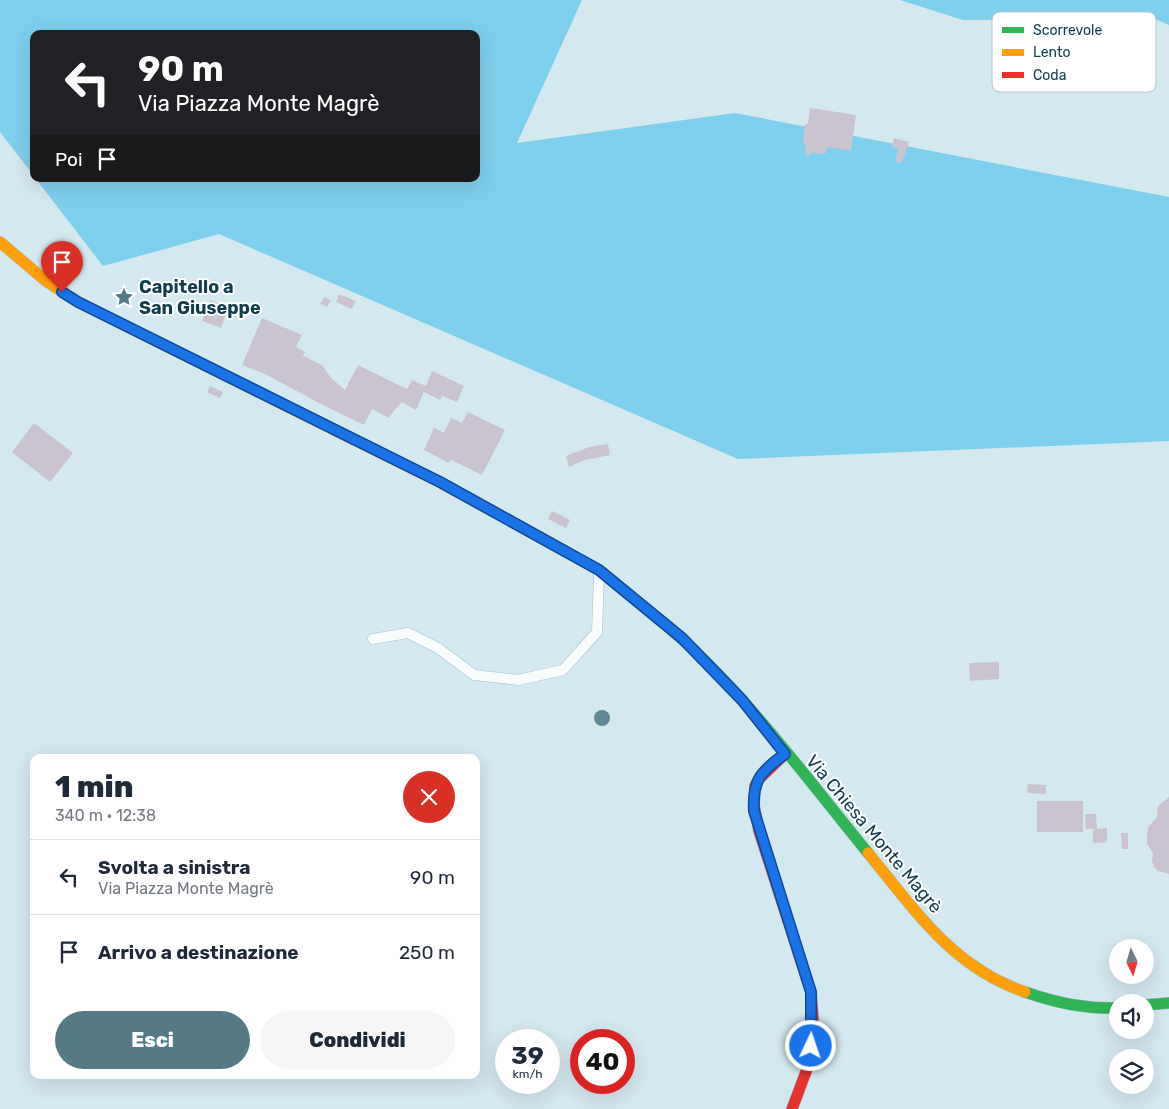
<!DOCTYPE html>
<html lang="it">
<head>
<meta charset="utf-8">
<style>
	:root { --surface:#fff; --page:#f6f6f7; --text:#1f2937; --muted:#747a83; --line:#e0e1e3; --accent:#557a87 }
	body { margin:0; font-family:Rubik,sans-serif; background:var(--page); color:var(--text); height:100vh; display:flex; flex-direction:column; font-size:19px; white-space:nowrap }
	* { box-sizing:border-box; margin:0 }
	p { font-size:16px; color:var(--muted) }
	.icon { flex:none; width:28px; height:28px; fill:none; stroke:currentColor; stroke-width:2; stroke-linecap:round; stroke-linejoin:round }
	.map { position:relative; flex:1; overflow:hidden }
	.sheet { position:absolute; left:30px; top:754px; width:450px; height:325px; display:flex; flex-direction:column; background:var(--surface); border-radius:10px; box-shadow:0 5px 20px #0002 }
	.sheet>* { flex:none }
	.banner { position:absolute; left:30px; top:30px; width:450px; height:152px; border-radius:10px; box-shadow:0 5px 20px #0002; background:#202124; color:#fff; overflow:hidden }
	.needle { width:32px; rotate:175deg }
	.tools { position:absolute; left:1109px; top:939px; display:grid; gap:10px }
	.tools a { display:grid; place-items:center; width:45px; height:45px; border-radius:50%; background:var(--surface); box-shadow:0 5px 20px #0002; font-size:25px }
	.speed { position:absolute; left:495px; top:1029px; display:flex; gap:10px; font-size:25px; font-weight:700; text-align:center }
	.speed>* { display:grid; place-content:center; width:65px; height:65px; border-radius:50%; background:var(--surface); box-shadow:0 5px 20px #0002; line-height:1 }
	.speed small { font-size:12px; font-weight:400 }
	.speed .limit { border:8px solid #d22; background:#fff; color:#111 }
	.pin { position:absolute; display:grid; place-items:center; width:42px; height:42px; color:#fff; margin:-51px -21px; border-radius:50% 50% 50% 0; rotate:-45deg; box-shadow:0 0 5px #0007 }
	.pin .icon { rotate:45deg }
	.me { position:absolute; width:55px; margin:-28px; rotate:3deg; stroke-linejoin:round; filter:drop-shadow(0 0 4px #0008) }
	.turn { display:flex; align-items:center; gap:18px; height:105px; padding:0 25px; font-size:22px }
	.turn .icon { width:65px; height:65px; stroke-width:2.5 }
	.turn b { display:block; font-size:35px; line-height:42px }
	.then { display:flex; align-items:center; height:48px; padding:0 25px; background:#0003; gap:10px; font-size:19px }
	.round { display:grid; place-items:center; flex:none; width:52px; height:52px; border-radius:26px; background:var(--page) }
	.overview { display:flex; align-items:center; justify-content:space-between; height:85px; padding:0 25px }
	h1 { font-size:30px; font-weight:800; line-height:38px }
	.action { display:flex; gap:10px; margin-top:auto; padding:10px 25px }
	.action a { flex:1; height:58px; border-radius:30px; background:var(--accent); color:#fff; font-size:20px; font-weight:800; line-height:58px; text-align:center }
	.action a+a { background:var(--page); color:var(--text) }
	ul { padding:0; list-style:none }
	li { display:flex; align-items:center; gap:15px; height:75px; padding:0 25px; border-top:1px solid var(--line) }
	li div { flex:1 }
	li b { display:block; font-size:19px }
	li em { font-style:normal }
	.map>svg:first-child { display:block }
	.forest { fill:#7ecfec }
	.building { fill:#cac4d0 }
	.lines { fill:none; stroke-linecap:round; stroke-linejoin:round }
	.lane-casing { stroke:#a4c1cc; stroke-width:11 }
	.fast-casing { stroke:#a4c1cc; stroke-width:12 }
	.slow-casing { stroke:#a4c1cc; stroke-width:12 }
	.jam-casing { stroke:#a4c1cc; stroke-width:12 }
	.lane { stroke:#f9fcfd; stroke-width:10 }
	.fast { stroke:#30b455; stroke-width:11 }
	.slow { stroke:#ff9f0a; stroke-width:11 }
	.jam { stroke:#e5322d; stroke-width:11 }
	.tree { fill:#5f8996 }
	.route-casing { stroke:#114b97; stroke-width:12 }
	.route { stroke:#1a73e8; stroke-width:9 }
	.labels { text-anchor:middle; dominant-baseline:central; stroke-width:4; stroke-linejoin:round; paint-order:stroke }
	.poi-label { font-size:18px; font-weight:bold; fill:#113e4e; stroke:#fff; text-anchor:start }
	.street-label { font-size:18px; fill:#113e4e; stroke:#fff }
	.key { fill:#fff; stroke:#b8c5ca; stroke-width:1 }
	.key-label { font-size:14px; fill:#113e4e }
</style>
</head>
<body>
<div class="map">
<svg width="1169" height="1109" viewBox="0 0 1169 1109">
	<rect width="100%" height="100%" fill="#d4e8f0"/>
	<path class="forest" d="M 0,0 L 582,0 L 517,143 L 735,113 L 1169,197 L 1169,441 L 738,459 L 219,234 L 103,266 L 36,179 L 476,179 L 476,34 L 34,34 L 34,176 L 0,132 Z
		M 900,0 L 1169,0 L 1169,25 L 1157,20 L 963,20 Z"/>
	<path class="building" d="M 810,108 L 856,115 L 851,151 L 827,147 L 825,154 L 810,153 L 810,156 L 805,155 L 806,145 L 803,144 L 805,124 L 808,124 Z
		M 894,138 L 909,142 L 902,163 L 895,162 L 898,148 L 892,147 Z
		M 339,294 L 356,301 L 352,309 L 336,302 Z
		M 324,297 L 331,300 L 327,307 L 320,304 Z
		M 210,300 L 229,307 L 221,328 L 202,321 Z
		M 262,318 L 302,335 L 296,347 L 305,352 L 303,356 L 322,365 L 332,379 L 345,390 L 358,365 L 407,389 L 412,380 L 426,386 L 432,371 L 464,386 L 457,402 L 442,396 L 440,400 L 424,392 L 416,410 L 402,402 L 393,412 L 389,418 L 372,409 L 364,425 L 321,404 L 267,375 L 242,365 Z
		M 210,386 L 223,392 L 220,398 L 207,392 Z
		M 468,412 L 505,430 L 482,475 L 451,460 L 449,463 L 424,450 L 434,428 L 444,433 L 451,418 L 462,423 Z
		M 34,423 L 73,453 L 50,482 L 12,452 Z
		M 608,444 L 610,455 L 585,460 L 569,467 L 566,456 L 589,447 Z
		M 552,511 L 570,520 L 566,528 L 548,519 Z
		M 999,662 L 999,679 L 970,681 L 969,663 Z
		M 1028,784 L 1046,785 L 1046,794 L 1027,793 Z
		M 1169,797 L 1169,874 L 1158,871 L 1154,867 L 1152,861 L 1153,853 L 1147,844 L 1147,835 L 1148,827 L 1157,817 L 1158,806 Z
		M 1037,801 L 1083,801 L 1083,832 L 1037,832 Z
		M 1085,814 L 1096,814 L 1097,829 L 1107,828 L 1107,842 L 1093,843 L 1093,829 L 1086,829 Z
		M 1121,833 L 1128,833 L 1128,849 L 1122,849 Z"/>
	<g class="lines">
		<g class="lane-casing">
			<path id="lane" d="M 373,639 L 408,633 L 438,648 L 474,675 L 518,680 L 563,670 L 597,632 L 599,574"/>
		</g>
		<g class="fast-casing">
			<path id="fast" d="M 662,622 C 740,686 804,775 868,853
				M 1025,992 C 1057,1003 1085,1009 1118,1008
				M 1145,1005 L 1169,1003"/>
		</g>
		<g class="slow-casing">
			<path id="slow" d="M 0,242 L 46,281 L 78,302 L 335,430
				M 868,853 C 915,910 952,967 1025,992"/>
		</g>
		<g class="jam-casing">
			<path id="jam" d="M 335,430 L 440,482 L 599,570 L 662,622
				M 785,754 L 759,779 L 755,786 L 754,805 L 759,831 L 811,992 L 813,1018 L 810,1061 L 792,1109"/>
		</g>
		<use href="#lane" class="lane"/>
		<use href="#fast" class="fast"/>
		<use href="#slow" class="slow"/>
		<use href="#jam" class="jam"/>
	</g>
	<circle class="tree" cx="602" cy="718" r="8"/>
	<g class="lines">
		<g class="route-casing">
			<path id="route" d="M 62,292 L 78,302 L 440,482 L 599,570 L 682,638 L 742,700 L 785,754 C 761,771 752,780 754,811 L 811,992 L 811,1046"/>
		</g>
		<use href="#route" class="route"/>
	</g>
	<defs>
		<g id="sight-bare" transform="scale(1.5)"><path d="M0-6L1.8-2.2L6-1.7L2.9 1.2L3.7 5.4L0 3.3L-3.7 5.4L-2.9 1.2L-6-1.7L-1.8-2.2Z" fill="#557a87" stroke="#fff" stroke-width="2.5" paint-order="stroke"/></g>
	</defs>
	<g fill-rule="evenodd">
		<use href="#sight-bare" x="124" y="297"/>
	</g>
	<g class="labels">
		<g class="poi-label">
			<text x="139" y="287">Capitello a<tspan x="139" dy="21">San Giuseppe</tspan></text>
		</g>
		<g class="street-label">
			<text transform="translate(874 834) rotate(50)">Via Chiesa Monte Magrè</text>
		</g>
	</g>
	<rect x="992" y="12" width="164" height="80" rx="8" class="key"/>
	<rect x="1002" y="27" width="22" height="6" fill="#30b455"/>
	<rect x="1002" y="49" width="22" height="7" fill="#ff9f0a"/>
	<rect x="1002" y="72" width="22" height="6" fill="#e5322d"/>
	<g class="key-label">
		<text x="1033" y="35">Scorrevole</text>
		<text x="1033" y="57">Lento</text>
		<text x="1033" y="80">Coda</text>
	</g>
</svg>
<div class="tools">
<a><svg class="needle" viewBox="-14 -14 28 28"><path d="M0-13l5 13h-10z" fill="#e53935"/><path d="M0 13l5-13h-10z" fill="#747a83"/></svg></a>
<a><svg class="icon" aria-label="sound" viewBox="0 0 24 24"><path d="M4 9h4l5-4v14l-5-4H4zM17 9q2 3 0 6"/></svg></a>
<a><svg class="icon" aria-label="layers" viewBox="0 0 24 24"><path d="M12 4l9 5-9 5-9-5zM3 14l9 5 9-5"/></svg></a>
</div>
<div class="speed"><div>39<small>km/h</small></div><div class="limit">40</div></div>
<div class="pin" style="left:62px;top:292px;background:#d93025"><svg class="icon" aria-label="arrive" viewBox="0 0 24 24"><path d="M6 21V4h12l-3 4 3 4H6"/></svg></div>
<svg class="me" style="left:811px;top:1046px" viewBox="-20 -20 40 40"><circle r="17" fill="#1a73e8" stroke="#fff" stroke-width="3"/><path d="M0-11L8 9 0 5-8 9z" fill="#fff"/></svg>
<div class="banner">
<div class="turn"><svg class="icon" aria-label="left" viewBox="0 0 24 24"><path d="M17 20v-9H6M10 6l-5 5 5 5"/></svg><div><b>90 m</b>Via Piazza Monte Magrè</div></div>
<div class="then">Poi<svg class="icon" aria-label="arrive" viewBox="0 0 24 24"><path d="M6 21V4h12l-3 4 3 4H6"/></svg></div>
</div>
<section class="sheet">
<div class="overview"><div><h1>1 min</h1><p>340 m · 12:38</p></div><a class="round" style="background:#d93025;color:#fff"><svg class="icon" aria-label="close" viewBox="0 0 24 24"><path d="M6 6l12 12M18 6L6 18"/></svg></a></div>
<ul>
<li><svg class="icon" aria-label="left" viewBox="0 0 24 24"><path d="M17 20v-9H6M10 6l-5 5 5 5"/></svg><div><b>Svolta a sinistra</b><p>Via Piazza Monte Magrè</p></div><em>90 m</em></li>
<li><svg class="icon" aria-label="arrive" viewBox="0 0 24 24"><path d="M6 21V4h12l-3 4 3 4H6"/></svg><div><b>Arrivo a destinazione</b></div><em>250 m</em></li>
</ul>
<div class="action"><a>Esci</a><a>Condividi</a></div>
</section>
</div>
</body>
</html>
